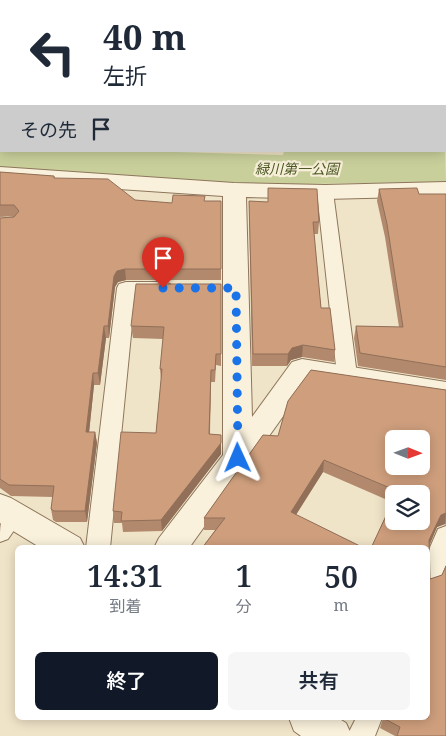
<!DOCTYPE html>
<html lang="ja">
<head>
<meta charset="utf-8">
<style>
	:root { --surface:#fff; --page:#f6f6f7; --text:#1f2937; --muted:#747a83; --accent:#111827 }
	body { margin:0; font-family:"Noto Serif","Noto Sans JP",serif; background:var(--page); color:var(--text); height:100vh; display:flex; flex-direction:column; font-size:19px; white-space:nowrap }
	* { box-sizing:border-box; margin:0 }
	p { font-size:16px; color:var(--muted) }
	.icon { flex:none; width:28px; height:28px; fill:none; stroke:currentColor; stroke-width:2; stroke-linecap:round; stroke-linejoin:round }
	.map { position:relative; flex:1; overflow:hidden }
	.side { position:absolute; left:15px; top:545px; width:415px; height:175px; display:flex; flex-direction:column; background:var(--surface); border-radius:8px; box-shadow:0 2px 12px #0003 }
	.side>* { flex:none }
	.banner { position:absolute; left:0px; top:0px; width:446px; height:152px; box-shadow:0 2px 12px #0003; background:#fff; color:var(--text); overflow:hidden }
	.needle { width:32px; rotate:91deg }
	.controls { position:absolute; left:385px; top:430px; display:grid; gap:10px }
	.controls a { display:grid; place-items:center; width:45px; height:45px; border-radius:8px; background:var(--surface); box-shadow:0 2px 12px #0003; font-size:25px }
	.pin { position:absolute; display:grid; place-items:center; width:42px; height:42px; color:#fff; margin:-51px -21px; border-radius:50% 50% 50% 0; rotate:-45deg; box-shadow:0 0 5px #0007 }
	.pin .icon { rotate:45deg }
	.me { position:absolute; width:55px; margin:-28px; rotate:359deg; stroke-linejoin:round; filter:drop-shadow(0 0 4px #0008) }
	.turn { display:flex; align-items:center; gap:18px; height:105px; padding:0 20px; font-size:22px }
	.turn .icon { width:65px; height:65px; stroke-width:2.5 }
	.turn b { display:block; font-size:35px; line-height:42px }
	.then { display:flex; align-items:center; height:48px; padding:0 20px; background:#0003; gap:10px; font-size:19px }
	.eta { display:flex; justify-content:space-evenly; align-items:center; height:85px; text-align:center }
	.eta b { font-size:30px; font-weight:600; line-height:35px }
	.action { display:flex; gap:10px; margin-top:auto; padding:10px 20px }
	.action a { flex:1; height:58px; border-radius:8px; background:var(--accent); color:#fff; font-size:20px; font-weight:600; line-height:58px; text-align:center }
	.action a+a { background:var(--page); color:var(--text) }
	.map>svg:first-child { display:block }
	.green { fill:#c9cf9b }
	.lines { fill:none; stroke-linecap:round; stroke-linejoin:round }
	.service-casing { stroke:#8d765c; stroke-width:2 }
	.minor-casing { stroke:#8d765c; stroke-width:2 }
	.service { fill:#faf1dc; fill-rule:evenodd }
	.minor { fill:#faf1dc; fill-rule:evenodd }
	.wall { fill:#b2896c; fill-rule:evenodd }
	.shaded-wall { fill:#916f58 }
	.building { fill:#cf9f7d; stroke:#916f58; fill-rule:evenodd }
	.route { stroke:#1a73e8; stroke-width:9; stroke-dasharray:0 16.2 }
	.labels { text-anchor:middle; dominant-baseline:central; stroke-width:4.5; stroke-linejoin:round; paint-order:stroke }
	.park-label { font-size:14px; font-style:italic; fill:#4d5a26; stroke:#f7eed8 }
</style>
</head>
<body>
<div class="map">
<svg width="446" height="736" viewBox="0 0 446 736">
	<rect width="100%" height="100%" fill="#f0e4c8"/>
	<path class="green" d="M 445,141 L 446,182 L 244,185 L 0,168 L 0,146 L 1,151 L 143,151 L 283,155 L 284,151 L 445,151 Z"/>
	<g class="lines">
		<g class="service-casing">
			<path id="service" d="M 445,3 L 446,3 L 446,11 L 445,11 Z
				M 0,57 L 1,57 L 1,65 L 0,65 Z
				M 0,88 L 1,88 L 1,96 L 0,96 Z
				M 445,104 L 446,104 L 446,112 L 445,112 Z
				M 0,138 L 1,138 L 1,148 L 0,148 Z
				M 325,187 L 331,188 L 333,192 L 357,375 L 354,380 L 347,382 L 340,380 L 337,375 L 317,192 L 319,188 Z
				M 126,282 L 163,282 L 170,284 L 172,288 L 170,292 L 135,294 L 110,548 L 86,548 L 117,288 L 119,284 Z
				M 13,507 L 21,509 L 24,516 L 8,539 L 0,542 C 0,525 0,513 13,507 Z
				M 446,526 L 446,565 L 437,586 L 428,589 L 428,552 L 438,529 Z
				M 356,718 L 382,718 L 375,736 L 347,736 Z"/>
		</g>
		<g class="minor-casing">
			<path id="minor" d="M 0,4 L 1,4 L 1,14 L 0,14 Z
				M 0,167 L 234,183 L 325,185 L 446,182 L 446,196 L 325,199 L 246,197 L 252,417 L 292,362 L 302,359 L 446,382 L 446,402 L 309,380 L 189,548 L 154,548 L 159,538 L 223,455 L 223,196 L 0,181 Z
				M 0,494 L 11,498 L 80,538 L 85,548 L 41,548 L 0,523 Z
				M 289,718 L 338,718 L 346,723 L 352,736 L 301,736 L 294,731 Z"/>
		</g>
		<use href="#service" class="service"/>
		<use href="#minor" class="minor"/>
	</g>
	<path class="wall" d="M 0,172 L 54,176 L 55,178 L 135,200 L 172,203 L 205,201 L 221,201 L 221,280 L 126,280 L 118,282 L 115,287 L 109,338 L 106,338 L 100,385 L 94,385 L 89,432 L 95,432 L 97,443 L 87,522 L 56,522 L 53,520 L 51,509 L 53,497 L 11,496 L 0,488 L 0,218 L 14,216 L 0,217 Z
		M 268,188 L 319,222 L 318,234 L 314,234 L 321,308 L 335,350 L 334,362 L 302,357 L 291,360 L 287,366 L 252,366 L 249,201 L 268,202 Z
		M 379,189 L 419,194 L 446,194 L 446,380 L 358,366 L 354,338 L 356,326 L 399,327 L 385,237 L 377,201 Z
		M 221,284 L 221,366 L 216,365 L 215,382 L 211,382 L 210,434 L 221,435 L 221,454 L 162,531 L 123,532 L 122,523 L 114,523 L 113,511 L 156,433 L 161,380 L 160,369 L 163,339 L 133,338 L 131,326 Z
		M 311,370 L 446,390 L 446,525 L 445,524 L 437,527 L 429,545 L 430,579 L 442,575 L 446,566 L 446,736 L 395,736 L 380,728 L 383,718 L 428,718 L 428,548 L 371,548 L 392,502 L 323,472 L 296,515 L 364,548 L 202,548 L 215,530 L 204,530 L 204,518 L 263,435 L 278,436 L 288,401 ZM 394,439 L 421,439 L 421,466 L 394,466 ZM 394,494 L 421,494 L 421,521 L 394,521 Z"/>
	<path class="shaded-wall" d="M 356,0 L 364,0 L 363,1 L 355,1 Z
		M 125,269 L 126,280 L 118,282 L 115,287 L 109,338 L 108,326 L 114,276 L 117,271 Z
		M 104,326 L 106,338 L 100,385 L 98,373 Z
		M 303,345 L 302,357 L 291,360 L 287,366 L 288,354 L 292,348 Z
		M 211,370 L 211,382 L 209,446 L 209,434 Z
		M 93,373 L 94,385 L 88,443 L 86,432 Z
		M 95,432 L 97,443 L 87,522 L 85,511 Z
		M 221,443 L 221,454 L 162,531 L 161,520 Z
		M 324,460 L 323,472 L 290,524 L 291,512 Z
		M 446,513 L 445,524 L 437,527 L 428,549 L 429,540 L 441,515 Z"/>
	<path class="building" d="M 274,0 L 305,0 L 305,1 L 273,1 Z
		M 342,0 L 356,0 L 355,1 L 342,1 Z
		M 0,172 L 54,176 L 54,178 L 108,179 L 135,200 L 172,203 L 173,195 L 205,196 L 204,201 L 221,201 L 221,269 L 125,269 L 117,271 L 114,276 L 108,326 L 104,326 L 98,373 L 93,373 L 86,432 L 95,432 L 85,511 L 54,511 L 51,509 L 54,486 L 9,485 L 0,479 L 0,218 L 14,217 L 19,211 L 14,205 L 0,205 Z
		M 268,188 L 317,189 L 319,222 L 313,222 L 321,308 L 330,308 L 335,350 L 303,345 L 292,348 L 288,354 L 253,354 L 249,201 L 268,202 Z
		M 417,188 L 419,194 L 446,194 L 446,367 L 360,353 L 356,326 L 403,327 L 387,224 L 379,189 Z
		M 136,284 L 221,284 L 221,354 L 216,354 L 215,370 L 211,370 L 209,434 L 221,435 L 221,443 L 161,520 L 121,521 L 122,512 L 113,511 L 121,432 L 156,433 L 162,369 L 160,369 L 164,327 L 131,326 Z
		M 311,370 L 446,390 L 446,513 L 441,515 L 429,540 L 430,579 L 442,575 L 446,566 L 446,736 L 397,736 L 400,727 L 383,718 L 428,718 L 428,548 L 371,548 L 394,499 L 394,521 L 421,521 L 421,494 L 396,494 L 397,491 L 324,460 L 291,512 L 364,548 L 202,548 L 225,518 L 204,518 L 263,435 L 278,436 L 288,401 ZM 394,439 L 421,439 L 421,466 L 394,466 Z"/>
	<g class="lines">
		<path class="route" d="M 163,288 L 236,288 L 238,458"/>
	</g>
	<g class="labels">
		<g class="park-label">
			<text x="297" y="168">緑川第一公園</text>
		</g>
	</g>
</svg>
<div class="controls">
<a><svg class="needle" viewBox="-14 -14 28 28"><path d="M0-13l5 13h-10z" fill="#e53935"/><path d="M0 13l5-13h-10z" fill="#747a83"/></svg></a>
<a><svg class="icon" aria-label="layers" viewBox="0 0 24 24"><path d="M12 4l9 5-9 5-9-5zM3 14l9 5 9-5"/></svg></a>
</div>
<div class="pin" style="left:163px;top:288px;background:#d93025"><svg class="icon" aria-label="arrive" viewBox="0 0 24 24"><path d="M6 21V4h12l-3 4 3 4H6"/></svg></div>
<svg class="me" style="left:238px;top:458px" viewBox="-20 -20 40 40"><path d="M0-17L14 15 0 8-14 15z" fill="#1a73e8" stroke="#fff" stroke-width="4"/></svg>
<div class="banner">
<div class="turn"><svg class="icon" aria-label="left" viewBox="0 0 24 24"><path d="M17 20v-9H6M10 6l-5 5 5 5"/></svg><div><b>40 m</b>左折</div></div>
<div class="then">その先<svg class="icon" aria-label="arrive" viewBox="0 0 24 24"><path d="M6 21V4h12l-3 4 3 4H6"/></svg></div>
</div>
<section class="side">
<div class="eta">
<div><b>14:31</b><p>到着</p></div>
<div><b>1</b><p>分</p></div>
<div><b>50</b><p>m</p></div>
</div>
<div class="action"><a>終了</a><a>共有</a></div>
</section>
</div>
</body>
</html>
